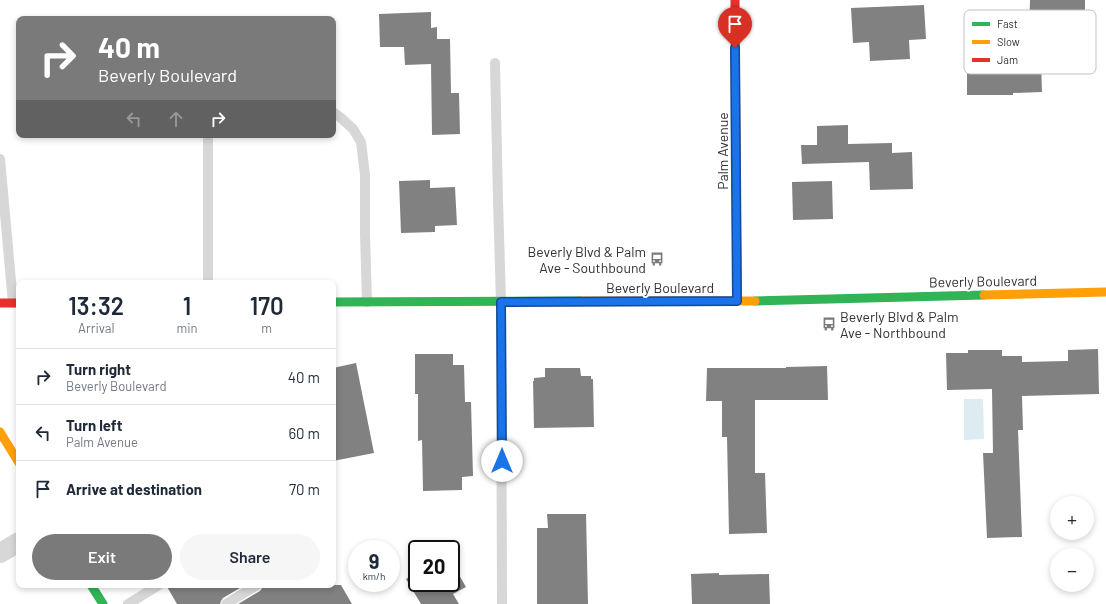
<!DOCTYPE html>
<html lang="en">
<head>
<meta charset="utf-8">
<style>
	:root { --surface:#fff; --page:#f6f6f7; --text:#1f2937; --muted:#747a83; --line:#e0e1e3; --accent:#7a7a7a }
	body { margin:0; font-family:Barlow,sans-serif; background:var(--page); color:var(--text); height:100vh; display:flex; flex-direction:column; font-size:15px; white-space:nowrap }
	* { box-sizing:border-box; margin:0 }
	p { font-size:13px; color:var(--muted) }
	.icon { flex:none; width:22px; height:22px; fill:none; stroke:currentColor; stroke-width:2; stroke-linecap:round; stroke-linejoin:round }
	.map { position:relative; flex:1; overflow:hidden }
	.drawer { position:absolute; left:16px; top:280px; width:320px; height:308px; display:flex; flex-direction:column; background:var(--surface); border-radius:8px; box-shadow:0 2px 6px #0003 }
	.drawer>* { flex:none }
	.top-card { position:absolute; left:16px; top:16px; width:320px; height:122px; border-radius:8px; box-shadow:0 2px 6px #0003; background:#7a7a7a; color:#fff; overflow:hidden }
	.fabs { position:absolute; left:1050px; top:496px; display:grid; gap:8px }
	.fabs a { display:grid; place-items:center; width:44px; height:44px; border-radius:50%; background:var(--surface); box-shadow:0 2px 6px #0003; font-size:20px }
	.speed { position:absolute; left:348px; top:540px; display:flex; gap:8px; font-size:20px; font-weight:700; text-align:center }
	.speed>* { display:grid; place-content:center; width:52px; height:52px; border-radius:50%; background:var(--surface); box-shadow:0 2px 6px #0003; line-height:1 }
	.speed small { font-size:10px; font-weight:400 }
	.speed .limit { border:2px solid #111; border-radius:6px; background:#fff; color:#111 }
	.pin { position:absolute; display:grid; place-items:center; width:34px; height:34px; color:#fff; margin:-41px -17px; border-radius:50% 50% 50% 0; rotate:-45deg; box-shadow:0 0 4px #0007 }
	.pin .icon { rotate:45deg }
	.me { position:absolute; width:44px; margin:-22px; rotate:0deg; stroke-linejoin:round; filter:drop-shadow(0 0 3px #0008) }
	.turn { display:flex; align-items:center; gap:14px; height:84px; padding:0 16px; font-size:18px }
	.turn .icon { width:52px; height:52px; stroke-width:2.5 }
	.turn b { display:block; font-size:28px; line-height:34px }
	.lanes { display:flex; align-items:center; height:38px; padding:0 16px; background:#0003; justify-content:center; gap:20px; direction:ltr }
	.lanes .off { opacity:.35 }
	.eta { display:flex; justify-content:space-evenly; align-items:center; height:68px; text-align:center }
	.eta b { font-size:24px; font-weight:600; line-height:28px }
	.cta { display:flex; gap:8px; margin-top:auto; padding:8px 16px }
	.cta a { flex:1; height:46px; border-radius:24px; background:var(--accent); color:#fff; font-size:16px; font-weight:600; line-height:46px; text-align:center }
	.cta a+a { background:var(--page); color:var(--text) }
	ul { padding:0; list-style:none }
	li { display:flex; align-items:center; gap:12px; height:56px; padding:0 16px; border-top:1px solid var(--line) }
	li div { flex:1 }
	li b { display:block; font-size:15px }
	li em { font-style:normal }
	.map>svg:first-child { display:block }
	.water { fill:#ddebf3 }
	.building { fill:#818181 }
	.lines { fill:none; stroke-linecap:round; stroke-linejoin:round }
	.lane { stroke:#d7d7d7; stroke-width:10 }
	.street { stroke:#d7d7d7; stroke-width:20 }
	.fast { stroke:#30b455; stroke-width:9 }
	.slow { stroke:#ff9f0a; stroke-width:9 }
	.jam { stroke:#e5322d; stroke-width:9 }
	.route-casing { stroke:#114b97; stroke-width:10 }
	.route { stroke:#1a73e8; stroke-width:7 }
	.labels { text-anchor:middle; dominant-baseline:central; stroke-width:4; stroke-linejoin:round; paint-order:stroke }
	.street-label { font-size:14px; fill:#333; stroke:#fff }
	.poi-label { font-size:14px; fill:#333; stroke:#fff; text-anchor:end }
	.key { fill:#fff; stroke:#c2c2c2; stroke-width:1 }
	.key-label { font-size:11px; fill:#333 }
</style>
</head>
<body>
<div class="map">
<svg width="1106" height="604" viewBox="0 0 1106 604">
	<rect width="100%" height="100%" fill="#fff"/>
	<path class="water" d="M 964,399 L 983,399 L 984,439 L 964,440 Z"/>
	<path class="building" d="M 1030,0 L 1085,0 L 1085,33 L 1029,32 Z
		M 924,5 L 926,39 L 909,40 L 910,59 L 870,61 L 869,42 L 853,43 L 851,8 Z
		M 431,12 L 431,28 L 437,27 L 437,39 L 450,39 L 451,93 L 459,93 L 460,134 L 432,135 L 431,64 L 405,65 L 404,47 L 380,47 L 379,14 Z
		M 1041,61 L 1042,92 L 1013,93 L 1013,95 L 967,95 L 967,62 Z
		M 848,125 L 848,144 L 892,143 L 892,153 L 912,152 L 913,189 L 870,190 L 869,162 L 802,164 L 801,145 L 817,145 L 817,126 Z
		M 430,180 L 430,188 L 455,187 L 457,225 L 435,226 L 435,232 L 401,233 L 399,181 Z
		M 832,181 L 833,219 L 793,220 L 792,182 Z
		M 1098,349 L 1099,394 L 1022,396 L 1023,430 L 1018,430 L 1022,537 L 987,538 L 983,453 L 993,453 L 992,389 L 947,390 L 946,353 L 968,353 L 968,350 L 1002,350 L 1002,356 L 1022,356 L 1022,362 L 1068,361 L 1068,350 Z
		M 415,354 L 453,354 L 453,365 L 464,365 L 465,402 L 471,402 L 473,476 L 462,477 L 462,490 L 423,491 L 422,440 L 418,441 L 418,394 L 415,394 Z
		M 356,363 L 374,453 L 333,461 L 333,368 Z
		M 827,366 L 828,400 L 755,400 L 755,473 L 765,473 L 767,533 L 729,534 L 727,437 L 722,437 L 722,401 L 706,401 L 707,368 L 786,368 L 786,367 Z
		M 545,368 L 580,368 L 581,376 L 591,376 L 591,379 L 593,379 L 594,427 L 534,428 L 533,381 L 534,381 L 534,378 L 545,377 Z
		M 547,514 L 586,514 L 588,604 L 537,604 L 537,528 L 548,528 Z
		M 451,561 L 466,587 L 453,594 L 459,604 L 421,604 L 406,579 L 417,572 L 417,583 L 451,583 Z
		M 719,573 L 719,575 L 769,574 L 770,604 L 692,604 L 691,574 Z
		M 166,585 L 245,585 L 223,598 L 221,601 L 220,604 L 177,604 Z
		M 263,585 L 341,585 L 352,604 L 238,604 L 260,591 L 262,588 Z"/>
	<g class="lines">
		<path class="lane" d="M 495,63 L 498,200 L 501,302 L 502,604
			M 333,112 L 340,117 L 353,129 L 361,142 L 365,175 L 365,233 L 367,302
			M 0,159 L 13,303
			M 208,283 L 208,135
			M 128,604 L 159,585
			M 226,604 L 257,585"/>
		<path class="street" d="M 0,553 L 19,542"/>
		<path class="fast" d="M 755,301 L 984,295
			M 333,302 L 580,301
			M 91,585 L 103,604"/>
		<path class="slow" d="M 984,295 L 1106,292
			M 580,301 L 755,301
			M 0,432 L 19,463"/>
		<path class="jam" d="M 735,0 L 737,301
			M 0,303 L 19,303"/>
	</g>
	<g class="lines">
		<g class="route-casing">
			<path id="route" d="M 502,461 L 501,302 L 737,301 L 735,48"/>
		</g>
		<use href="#route" class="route"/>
	</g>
	<defs>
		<g id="bus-bare" transform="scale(1.08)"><path d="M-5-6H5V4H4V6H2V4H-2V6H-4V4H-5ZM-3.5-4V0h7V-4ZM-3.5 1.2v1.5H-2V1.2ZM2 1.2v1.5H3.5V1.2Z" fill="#7a7a7a" stroke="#fff" stroke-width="2.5" paint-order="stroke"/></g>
	</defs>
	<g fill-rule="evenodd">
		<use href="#bus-bare" x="657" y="259"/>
		<use href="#bus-bare" x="829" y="324"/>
	</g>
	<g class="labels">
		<g class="street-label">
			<text transform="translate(722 151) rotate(-90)">Palm Avenue</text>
			<text transform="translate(983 281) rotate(-1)">Beverly Boulevard</text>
			<text x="660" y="287">Beverly Boulevard</text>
		</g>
		<g class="poi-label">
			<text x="646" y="251">Beverly Blvd &amp; Palm<tspan x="646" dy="16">Ave - Southbound</tspan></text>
			<text x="840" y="316" text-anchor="start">Beverly Blvd &amp; Palm<tspan x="840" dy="16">Ave - Northbound</tspan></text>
		</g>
	</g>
	<rect x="964" y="10" width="132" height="64" rx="6" class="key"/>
	<rect x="972" y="22" width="18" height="4" fill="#30b455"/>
	<rect x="972" y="40" width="18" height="4" fill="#ff9f0a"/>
	<rect x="972" y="58" width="18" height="4" fill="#e5322d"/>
	<g class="key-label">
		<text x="997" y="28">Fast</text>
		<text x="997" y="46">Slow</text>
		<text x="997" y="64">Jam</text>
	</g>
</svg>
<div class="fabs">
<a>+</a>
<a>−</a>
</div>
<div class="speed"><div>9<small>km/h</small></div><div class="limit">20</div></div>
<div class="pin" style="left:735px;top:48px;background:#d93025"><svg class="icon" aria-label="arrive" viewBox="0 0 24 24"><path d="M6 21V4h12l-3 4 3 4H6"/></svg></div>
<svg class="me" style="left:502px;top:461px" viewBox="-20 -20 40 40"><circle r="19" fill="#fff"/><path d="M0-13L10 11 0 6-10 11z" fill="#1a73e8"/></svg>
<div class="top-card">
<div class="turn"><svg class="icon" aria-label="right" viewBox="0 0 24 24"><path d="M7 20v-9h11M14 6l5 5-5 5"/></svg><div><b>40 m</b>Beverly Boulevard</div></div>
<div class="lanes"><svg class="icon off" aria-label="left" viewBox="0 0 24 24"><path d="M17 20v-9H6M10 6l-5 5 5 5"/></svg><svg class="icon off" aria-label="ahead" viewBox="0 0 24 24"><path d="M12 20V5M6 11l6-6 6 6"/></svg><svg class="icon" aria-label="right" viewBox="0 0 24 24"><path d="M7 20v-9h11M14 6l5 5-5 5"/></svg></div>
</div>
<section class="drawer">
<div class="eta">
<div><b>13:32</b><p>Arrival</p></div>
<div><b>1</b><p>min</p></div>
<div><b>170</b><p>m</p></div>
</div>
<ul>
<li><svg class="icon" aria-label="right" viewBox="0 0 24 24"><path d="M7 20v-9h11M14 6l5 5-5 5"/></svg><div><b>Turn right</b><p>Beverly Boulevard</p></div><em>40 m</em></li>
<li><svg class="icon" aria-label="left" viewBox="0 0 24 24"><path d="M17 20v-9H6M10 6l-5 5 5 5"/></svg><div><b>Turn left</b><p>Palm Avenue</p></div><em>60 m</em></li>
<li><svg class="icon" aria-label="arrive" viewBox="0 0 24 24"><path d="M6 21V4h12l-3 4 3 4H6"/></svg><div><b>Arrive at destination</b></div><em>70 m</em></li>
</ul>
<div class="cta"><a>Exit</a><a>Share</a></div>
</section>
</div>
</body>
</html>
